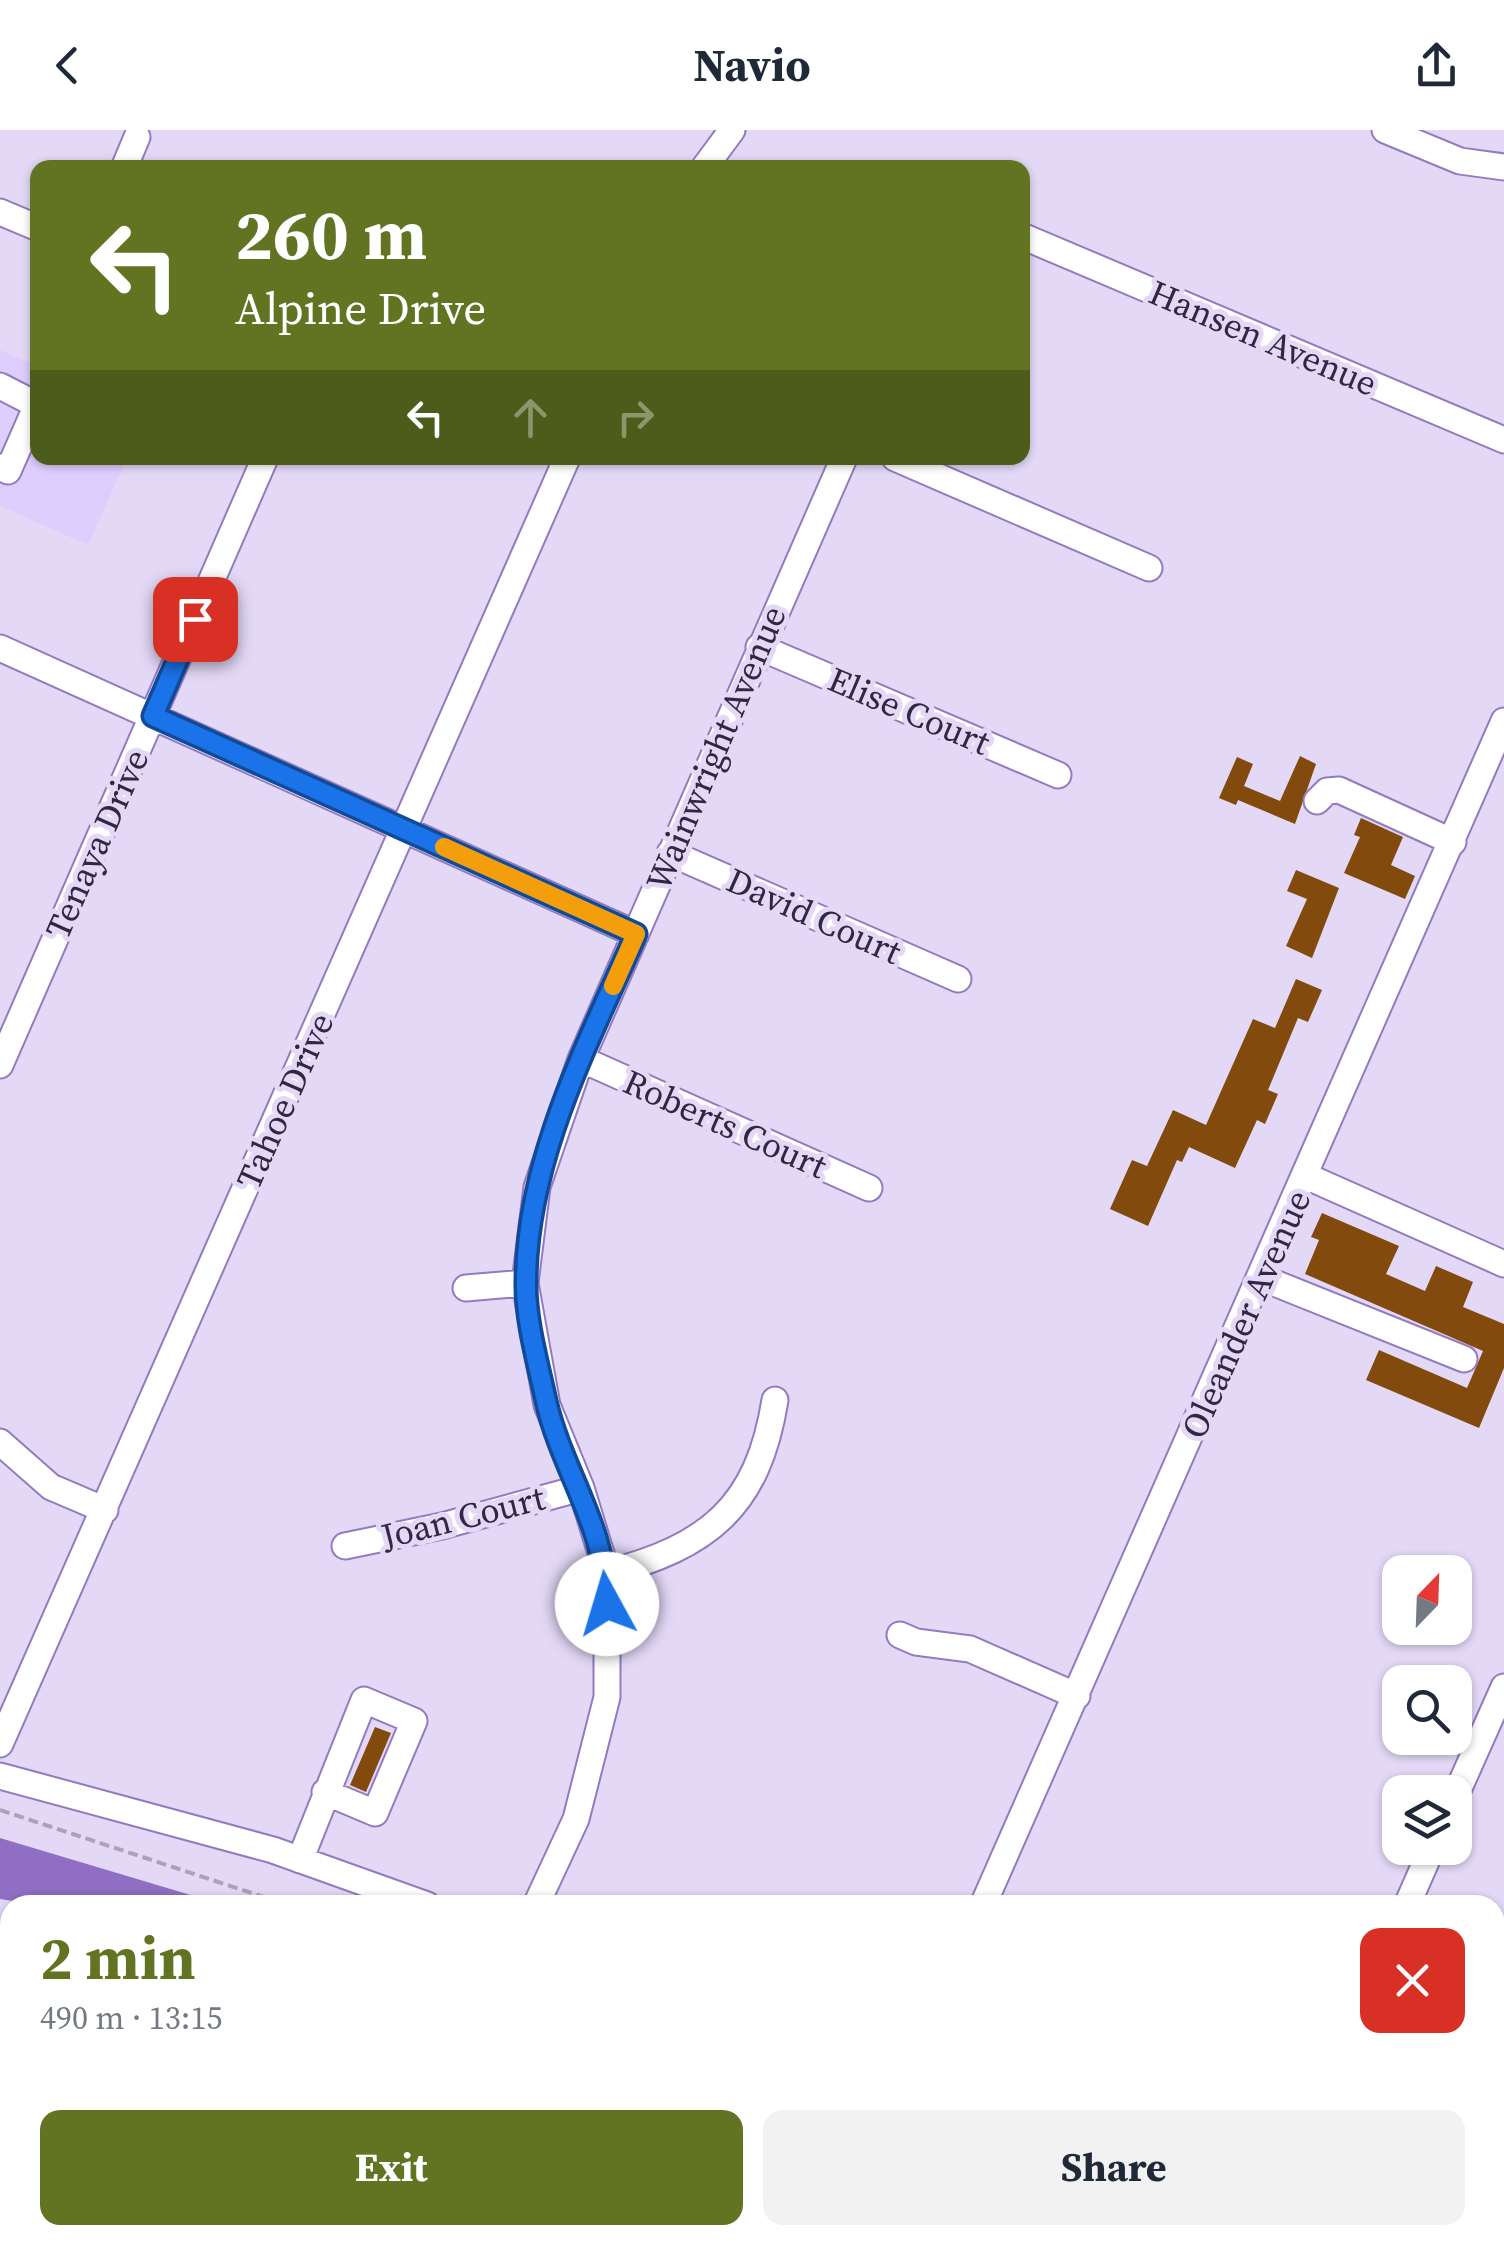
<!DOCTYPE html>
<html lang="en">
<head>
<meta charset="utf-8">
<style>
	:root { --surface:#fff; --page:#f2f2f3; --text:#1f2937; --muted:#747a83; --accent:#627422 }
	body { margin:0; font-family:"Source Serif 4",serif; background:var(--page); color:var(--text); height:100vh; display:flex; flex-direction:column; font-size:38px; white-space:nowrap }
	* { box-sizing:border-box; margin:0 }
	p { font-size:32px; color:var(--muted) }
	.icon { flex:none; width:55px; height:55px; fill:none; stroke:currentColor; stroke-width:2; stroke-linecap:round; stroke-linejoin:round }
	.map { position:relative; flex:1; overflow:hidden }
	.details { position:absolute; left:0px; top:1765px; width:1505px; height:350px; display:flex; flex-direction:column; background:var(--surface); border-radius:30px 30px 0 0; box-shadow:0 2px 8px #0004 }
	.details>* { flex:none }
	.guide { position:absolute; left:30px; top:30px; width:1000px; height:305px; border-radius:20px; box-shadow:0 2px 8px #0004; background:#627422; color:#fff; overflow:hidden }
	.needle { width:65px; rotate:23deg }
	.fabs { position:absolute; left:1382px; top:1425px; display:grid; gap:20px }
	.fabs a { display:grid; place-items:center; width:90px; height:90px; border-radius:20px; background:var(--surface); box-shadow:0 2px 8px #0004; font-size:50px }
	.pin { position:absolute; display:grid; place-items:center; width:85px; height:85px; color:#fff; margin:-42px; border-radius:20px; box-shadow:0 5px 15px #0006 }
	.me { position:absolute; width:110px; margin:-55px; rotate:354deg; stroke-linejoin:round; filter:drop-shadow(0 0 8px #0008) }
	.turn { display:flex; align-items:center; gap:35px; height:210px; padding:0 40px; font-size:45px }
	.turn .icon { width:130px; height:130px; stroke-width:2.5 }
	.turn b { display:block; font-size:70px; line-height:85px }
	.lanes { display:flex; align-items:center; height:95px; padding:0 40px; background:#0003; justify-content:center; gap:50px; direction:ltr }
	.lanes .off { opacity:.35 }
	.round { display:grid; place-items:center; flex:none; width:105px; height:105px; border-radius:20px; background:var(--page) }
	.headline { display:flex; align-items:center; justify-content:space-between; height:170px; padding:0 40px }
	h1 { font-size:60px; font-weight:700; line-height:75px; color:var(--accent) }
	.button { display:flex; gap:20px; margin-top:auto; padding:20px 40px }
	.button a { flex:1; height:115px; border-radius:20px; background:var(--accent); color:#fff; font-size:40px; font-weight:700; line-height:115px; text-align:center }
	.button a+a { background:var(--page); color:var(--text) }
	header { display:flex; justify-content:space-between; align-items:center; height:130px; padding:0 40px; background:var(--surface); font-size:45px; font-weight:700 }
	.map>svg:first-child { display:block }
	.built { fill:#decefe }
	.water { fill:#906ec4 }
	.building { fill:#824a0d }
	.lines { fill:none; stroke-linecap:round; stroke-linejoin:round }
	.minor-casing { stroke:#947abe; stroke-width:29 }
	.path { stroke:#aba1bf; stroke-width:4; stroke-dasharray:10 5; stroke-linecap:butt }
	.minor { stroke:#fff; stroke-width:25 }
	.route-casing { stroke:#114b97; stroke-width:25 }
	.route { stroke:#1a73e8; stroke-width:18 }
	.slow { stroke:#f59e0b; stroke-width:18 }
	.labels { text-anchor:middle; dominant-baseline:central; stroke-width:10; stroke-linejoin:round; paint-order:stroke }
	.street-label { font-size:35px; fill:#312742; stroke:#e3d9f7 }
</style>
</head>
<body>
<header><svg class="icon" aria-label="back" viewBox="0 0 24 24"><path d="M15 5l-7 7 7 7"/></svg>Navio<svg class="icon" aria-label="share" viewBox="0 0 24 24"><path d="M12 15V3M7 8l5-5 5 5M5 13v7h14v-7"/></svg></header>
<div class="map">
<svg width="1504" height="2115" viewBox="0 0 1504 2115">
	<rect width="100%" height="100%" fill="#e3d9f7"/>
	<path class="built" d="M 0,220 L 37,236 L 38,328 L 127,328 L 88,415 L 0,376 Z"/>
	<path class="water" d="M 0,1708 L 224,1775 L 39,1775 L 0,1769 Z
		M 736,2105 L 803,2105 L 817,2115 L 750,2115 Z"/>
	<path class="building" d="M 1300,626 L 1316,634 L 1295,694 L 1238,670 L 1236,675 L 1219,668 L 1237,627 L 1253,634 L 1244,656 L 1280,671 Z
		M 1361,688 L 1403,707 L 1391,735 L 1415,746 L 1405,769 L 1344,743 L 1360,707 L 1354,705 Z
		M 1296,740 L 1339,758 L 1312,828 L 1286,816 L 1307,769 L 1287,761 Z
		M 1296,849 L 1322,860 L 1308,892 L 1298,888 L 1268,960 L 1278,964 L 1265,994 L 1257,990 L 1235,1038 L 1189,1017 L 1182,1032 L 1177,1030 L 1148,1096 L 1110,1079 L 1132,1030 L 1147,1036 L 1173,980 L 1206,995 L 1253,889 L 1275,898 Z
		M 1322,1083 L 1399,1116 L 1386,1144 L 1425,1161 L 1436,1136 L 1473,1152 L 1463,1177 L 1504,1194 L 1504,1238 L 1479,1298 L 1366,1250 L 1379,1220 L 1467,1258 L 1483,1221 L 1305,1144 L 1319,1110 L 1311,1107 Z
		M 375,1597 L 391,1603 L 366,1662 L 350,1655 Z"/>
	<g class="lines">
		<g class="minor-casing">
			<path id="minor" d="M 1385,0 L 1460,31 L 1504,37
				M 124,38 L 137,7
				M 704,38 L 732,0
				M 0,82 L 38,98
				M 1022,106 L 1504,310
				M 0,256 L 37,275 L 8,341 L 0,337
				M 895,328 L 1149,438
				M 759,517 L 1058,645
				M 0,518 L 636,804
				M 1317,671 L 1327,661 L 1339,660 L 1453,712
				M 670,723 L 958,849
				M 581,929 L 869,1058
				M 0,935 L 265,328
				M 1306,1046 L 1504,1134
				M 1262,1148 L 1464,1229
				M 466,1158 L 525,1153
				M 0,1312 L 51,1357 L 105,1380
				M 345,1416 L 442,1396 L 581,1358
				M 607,1443 C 708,1417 758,1377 775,1270
				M 900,1505 L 916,1512 L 970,1519 L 1077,1566
				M 0,1614 L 567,328
				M 0,1646 L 273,1720 L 427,1775
				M 1455,1667 L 1504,1557
				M 300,1730 L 364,1570 L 414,1591 L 375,1683 L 325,1662
				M 536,1775 L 576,1689 L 607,1567 L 607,1443 L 581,1358 L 547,1275 L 525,1153 L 537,1057 L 581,929 L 844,328
				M 983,1775 L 1504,591
				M 1407,1775 L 1432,1718
				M 0,1825 L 10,1828
				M 1495,1856 L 1504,1860
				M 0,1860 L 10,1851
				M 0,2035 L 10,2036
				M 1495,2098 L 1504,2103
				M 239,2105 L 272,2115
				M 650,2105 L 663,2115
				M 917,2105 L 928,2115
				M 1259,2115 L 1264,2105"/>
		</g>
		<path class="path" d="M 0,1680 L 288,1775
			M 0,1795 L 10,1797
			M 701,2105 L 714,2115
			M 847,2105 L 860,2115"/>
		<use href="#minor" class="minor"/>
	</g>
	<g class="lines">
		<g class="route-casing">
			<path id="route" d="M 195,489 L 153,586 L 636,804 C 588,914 527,1027 526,1151 C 525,1188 538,1234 546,1271 C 562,1341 607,1398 607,1474"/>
		</g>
		<use href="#route" class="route"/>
		<path class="slow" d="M 444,717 L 636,804 L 613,856"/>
	</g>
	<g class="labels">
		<g class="street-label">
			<text transform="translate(1263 208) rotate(23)">Hansen Avenue</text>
			<text transform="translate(909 581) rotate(23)">Elise Court</text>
			<text transform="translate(716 618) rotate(-67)">Wainwright Avenue</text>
			<text transform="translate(97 714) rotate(-66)">Tenaya Drive</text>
			<text transform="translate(814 786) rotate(24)">David Court</text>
			<text transform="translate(285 971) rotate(-66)">Tahoe Drive</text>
			<text transform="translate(725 994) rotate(24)">Roberts Court</text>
			<text transform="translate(1246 1184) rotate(-66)">Oleander Avenue</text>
			<text transform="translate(463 1387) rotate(-14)">Joan Court</text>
		</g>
	</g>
</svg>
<div class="fabs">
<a><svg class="needle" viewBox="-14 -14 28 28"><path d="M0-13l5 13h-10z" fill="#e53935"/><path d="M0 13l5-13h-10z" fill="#747a83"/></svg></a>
<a><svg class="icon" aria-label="search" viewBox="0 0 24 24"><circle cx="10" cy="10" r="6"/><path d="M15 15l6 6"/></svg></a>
<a><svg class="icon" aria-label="layers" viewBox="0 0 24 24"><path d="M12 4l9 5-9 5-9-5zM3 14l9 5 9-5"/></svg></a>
</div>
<div class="pin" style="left:195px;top:489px;background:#d93025"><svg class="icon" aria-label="arrive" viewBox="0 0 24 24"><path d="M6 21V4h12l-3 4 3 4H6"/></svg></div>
<svg class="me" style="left:607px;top:1474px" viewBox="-20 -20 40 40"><circle r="19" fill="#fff"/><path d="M0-13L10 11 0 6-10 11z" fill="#1a73e8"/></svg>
<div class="guide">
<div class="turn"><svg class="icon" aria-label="left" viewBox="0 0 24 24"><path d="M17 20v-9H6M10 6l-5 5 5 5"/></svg><div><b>260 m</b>Alpine Drive</div></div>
<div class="lanes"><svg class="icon" aria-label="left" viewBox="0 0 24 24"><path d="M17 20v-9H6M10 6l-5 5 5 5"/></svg><svg class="icon off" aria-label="ahead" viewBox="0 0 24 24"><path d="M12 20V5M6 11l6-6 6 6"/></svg><svg class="icon off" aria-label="right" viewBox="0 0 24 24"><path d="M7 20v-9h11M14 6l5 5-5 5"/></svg></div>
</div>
<section class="details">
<div class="headline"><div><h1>2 min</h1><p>490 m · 13:15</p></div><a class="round" style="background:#d93025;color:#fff"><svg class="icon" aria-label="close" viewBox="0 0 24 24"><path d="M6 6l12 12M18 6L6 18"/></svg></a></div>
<div class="button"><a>Exit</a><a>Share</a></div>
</section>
</div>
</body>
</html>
